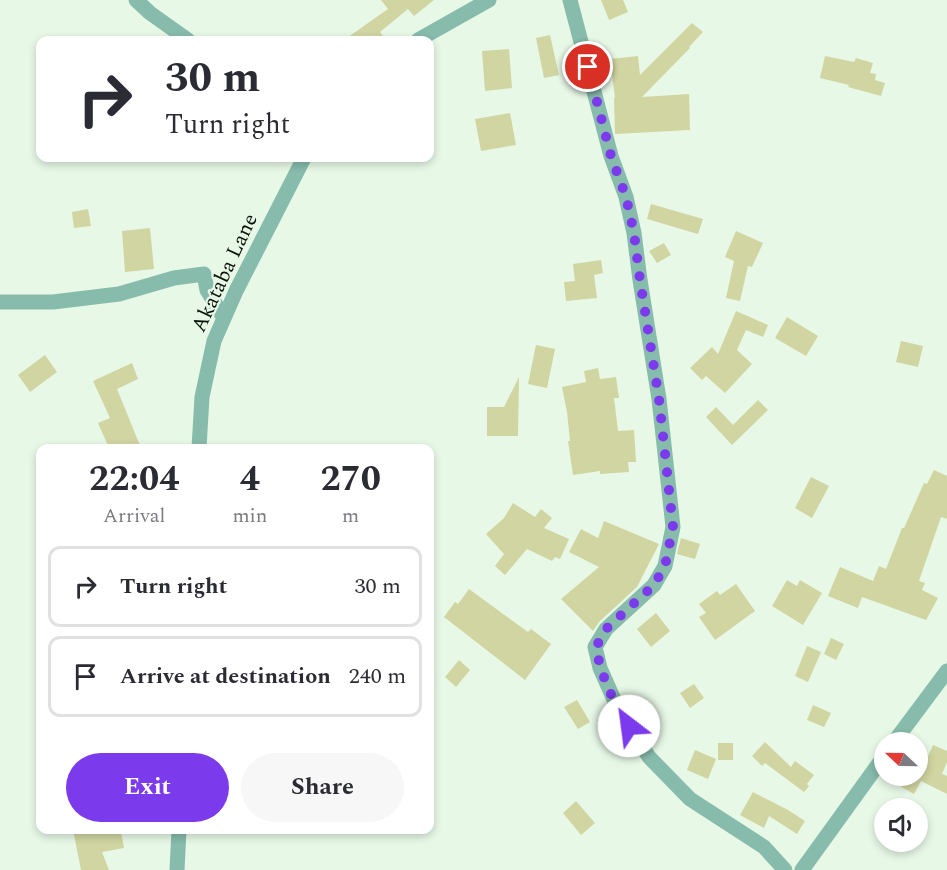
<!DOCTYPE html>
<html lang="en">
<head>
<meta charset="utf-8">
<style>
	:root { --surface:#fff; --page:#f7f7f7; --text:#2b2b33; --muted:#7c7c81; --line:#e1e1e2; --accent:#7c3aed }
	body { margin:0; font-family:Spectral,serif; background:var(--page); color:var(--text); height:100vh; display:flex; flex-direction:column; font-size:22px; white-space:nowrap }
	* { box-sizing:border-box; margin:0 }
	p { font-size:20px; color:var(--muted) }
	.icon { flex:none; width:33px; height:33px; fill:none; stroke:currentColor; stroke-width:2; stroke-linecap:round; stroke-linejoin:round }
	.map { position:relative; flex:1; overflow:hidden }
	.sheet { position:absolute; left:36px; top:444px; width:398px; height:390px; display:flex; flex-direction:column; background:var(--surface); border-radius:12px; box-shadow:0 3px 9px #0003 }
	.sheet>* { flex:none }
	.banner { position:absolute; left:36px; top:36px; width:398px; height:126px; border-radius:12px; box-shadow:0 3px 9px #0003; background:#fff; color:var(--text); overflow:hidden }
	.needle { width:39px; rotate:292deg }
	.fabs { position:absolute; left:874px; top:732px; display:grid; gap:12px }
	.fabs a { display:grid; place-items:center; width:54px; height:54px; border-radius:50%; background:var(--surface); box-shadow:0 3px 9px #0003; font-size:30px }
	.pin { position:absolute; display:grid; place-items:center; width:51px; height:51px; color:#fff; margin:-26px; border:3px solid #fff; border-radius:50%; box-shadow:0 2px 6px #0007 }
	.me { position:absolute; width:66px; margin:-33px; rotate:330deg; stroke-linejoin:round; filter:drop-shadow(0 0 4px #0008) }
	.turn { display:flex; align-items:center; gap:21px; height:126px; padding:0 30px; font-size:27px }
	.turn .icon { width:78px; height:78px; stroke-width:2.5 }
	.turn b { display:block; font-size:42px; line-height:51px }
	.eta { display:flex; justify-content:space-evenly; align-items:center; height:102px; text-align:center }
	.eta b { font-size:36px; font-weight:700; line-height:42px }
	.primary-button { display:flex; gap:12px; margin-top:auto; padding:12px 30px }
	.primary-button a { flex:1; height:69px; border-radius:36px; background:var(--accent); color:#fff; font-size:24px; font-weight:700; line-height:69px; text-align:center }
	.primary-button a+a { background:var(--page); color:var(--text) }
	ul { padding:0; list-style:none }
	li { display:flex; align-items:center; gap:18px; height:81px; margin:0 12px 9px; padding:0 18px; border:3px solid var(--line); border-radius:12px }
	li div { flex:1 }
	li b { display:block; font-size:22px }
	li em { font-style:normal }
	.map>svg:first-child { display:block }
	.building { fill:#d0d5a1 }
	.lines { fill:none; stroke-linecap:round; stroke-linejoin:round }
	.street { stroke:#87bbac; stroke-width:15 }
	.route { stroke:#7c3aed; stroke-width:10; stroke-dasharray:0 18 }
	.labels { text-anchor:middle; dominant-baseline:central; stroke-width:4.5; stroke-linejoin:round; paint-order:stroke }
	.street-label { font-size:21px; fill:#0c120c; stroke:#e7f8e7 }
</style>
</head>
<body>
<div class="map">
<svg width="947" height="870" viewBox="0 0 947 870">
	<rect width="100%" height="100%" fill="#e7f8e7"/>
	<path class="building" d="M 381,0 L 434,0 L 414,16 L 408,9 L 380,32 L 386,40 L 344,40 L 388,9 Z
		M 601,0 L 623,0 L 628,12 L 609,20 Z
		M 692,23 L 703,32 L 689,47 L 690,48 L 642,97 L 689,94 L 690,130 L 615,134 L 614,98 L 615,98 L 610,59 L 638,56 L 640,75 Z
		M 550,35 L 559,75 L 544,78 L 536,38 Z
		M 509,49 L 512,88 L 485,91 L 482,51 Z
		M 825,56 L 854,62 L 856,58 L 873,63 L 870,73 L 876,74 L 875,80 L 885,83 L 881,96 L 848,87 L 849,85 L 820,78 Z
		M 510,113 L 516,145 L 481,151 L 475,119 Z
		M 651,204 L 703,219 L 698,234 L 647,219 Z
		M 88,209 L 91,226 L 74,228 L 72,212 Z
		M 150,228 L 154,269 L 125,272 L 122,231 Z
		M 736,231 L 763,243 L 752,267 L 748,266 L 740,301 L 726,298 L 734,261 L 725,257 Z
		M 664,243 L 671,255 L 657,263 L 649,251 Z
		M 601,260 L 603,273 L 594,275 L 597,298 L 566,301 L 564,282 L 575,281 L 573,264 Z
		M 736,311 L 768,325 L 763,337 L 746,330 L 737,350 L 752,364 L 725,393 L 706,376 L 702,380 L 690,368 L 712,347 L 718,354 Z
		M 787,317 L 818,336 L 806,356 L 775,338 Z
		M 901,341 L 923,346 L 918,367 L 896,362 Z
		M 536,345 L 555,349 L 547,388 L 528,384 Z
		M 45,355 L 57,372 L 30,392 L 18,375 Z
		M 132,363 L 138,379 L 117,389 L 141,448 L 109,448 L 98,423 L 110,418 L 93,381 Z
		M 598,368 L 600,379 L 616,377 L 619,398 L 614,398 L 618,431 L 634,430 L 636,462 L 628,462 L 629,472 L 600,474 L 600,471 L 573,475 L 568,441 L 570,441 L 567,412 L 562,387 L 586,382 L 584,371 Z
		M 519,377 L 518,436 L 487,436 L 487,407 L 504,407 Z
		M 758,400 L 768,410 L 732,445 L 706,417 L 716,407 L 733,425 Z
		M 934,470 L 947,476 L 947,519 L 941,517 L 919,581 L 925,583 L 922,590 L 938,598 L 926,620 L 862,597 L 858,608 L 828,596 L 840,567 L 873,581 L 879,566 L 886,569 L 902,528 L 904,528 L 924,483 L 927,484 Z
		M 811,477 L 829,486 L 812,518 L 795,508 Z
		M 513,503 L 535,517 L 541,509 L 552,518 L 544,528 L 569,539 L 560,559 L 555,557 L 552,561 L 527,549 L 505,575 L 495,566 L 504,554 L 486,534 L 504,518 Z
		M 604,521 L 659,544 L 637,587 L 599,622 L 593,631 L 561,599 L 599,567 L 569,552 L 581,529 L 598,538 Z
		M 681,538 L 700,544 L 695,559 L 677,554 Z
		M 787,580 L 797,586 L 800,580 L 822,593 L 803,625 L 772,606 Z
		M 736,584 L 755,611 L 715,640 L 699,617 L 706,613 L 699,604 L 717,591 L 720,595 Z
		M 469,589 L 528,632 L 531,629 L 551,644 L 525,680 L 444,617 L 455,602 L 458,604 Z
		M 656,613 L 670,631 L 651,647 L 637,629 Z
		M 831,638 L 844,644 L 836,660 L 824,654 Z
		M 807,646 L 821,652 L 808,682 L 795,676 Z
		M 459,660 L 470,670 L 456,687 L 445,677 Z
		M 694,684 L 704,698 L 690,708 L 680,693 Z
		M 577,700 L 590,722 L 578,729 L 564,707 Z
		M 813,705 L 831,713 L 824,727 L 807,720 Z
		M 765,742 L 791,767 L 795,761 L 814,775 L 807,784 L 809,786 L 804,792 L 765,763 L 762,766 L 752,756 Z
		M 718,743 L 733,743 L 733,760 L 718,760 Z
		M 933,745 L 947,751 L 947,762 L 942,774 L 947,776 L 947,794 L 921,781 L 914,794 L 882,776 L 918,776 L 918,764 L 923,767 Z
		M 695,750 L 716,759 L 708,779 L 687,770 Z
		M 753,792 L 788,810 L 805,821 L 797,834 L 769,816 L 764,828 L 740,815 Z
		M 576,801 L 595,823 L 581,835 L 563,813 Z
		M 73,830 L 114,830 L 115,834 L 121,832 L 124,848 L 102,852 L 109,870 L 81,870 Z"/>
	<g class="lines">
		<path class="street" d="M 136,0 L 150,13 L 188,40
			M 570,0 L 611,156 L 626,197 L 634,233 L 640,280 L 659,399 L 673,527 L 665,566 L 654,585 L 606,629 L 595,647 L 600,668 L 619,711 L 649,757 L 690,799 L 764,847 L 785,870
			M 418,40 L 489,0
			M 0,302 L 53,302 L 119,294 L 174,278 L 204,274 L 207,290 L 224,318
			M 199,448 L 202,397 L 214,341 L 236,291 L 304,158
			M 894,742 L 947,671
			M 177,870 L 179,830
			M 802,870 L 885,755"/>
	</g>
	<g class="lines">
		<path class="route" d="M 588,67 L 611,156 L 626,197 L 634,233 L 640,280 L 659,399 L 673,527 L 665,566 L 654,585 L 606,629 L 596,647 C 601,676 613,702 629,726"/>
	</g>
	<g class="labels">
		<g class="street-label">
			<text transform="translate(225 273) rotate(-65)">Akataba Lane</text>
		</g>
	</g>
</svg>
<div class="fabs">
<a><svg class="needle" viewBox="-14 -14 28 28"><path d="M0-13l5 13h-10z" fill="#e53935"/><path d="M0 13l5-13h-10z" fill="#7c7c81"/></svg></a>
<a><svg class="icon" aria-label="sound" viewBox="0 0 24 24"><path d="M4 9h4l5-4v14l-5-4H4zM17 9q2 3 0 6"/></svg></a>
</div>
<div class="pin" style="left:588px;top:67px;background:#d93025"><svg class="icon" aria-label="arrive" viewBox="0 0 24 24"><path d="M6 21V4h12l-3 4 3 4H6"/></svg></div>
<svg class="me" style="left:629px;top:726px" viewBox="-20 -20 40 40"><circle r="19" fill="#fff"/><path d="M0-13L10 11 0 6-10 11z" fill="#7c3aed"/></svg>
<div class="banner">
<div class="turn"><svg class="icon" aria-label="right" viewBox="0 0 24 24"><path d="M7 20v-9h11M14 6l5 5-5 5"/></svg><div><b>30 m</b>Turn right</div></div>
</div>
<section class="sheet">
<div class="eta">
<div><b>22:04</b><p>Arrival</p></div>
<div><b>4</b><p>min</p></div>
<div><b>270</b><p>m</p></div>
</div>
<ul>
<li><svg class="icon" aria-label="right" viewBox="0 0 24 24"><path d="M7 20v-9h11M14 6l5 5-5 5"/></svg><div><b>Turn right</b></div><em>30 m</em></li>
<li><svg class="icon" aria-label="arrive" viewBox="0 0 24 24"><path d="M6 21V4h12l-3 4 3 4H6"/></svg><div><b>Arrive at destination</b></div><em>240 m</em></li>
</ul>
<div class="primary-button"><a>Exit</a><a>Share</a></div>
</section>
</div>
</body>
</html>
